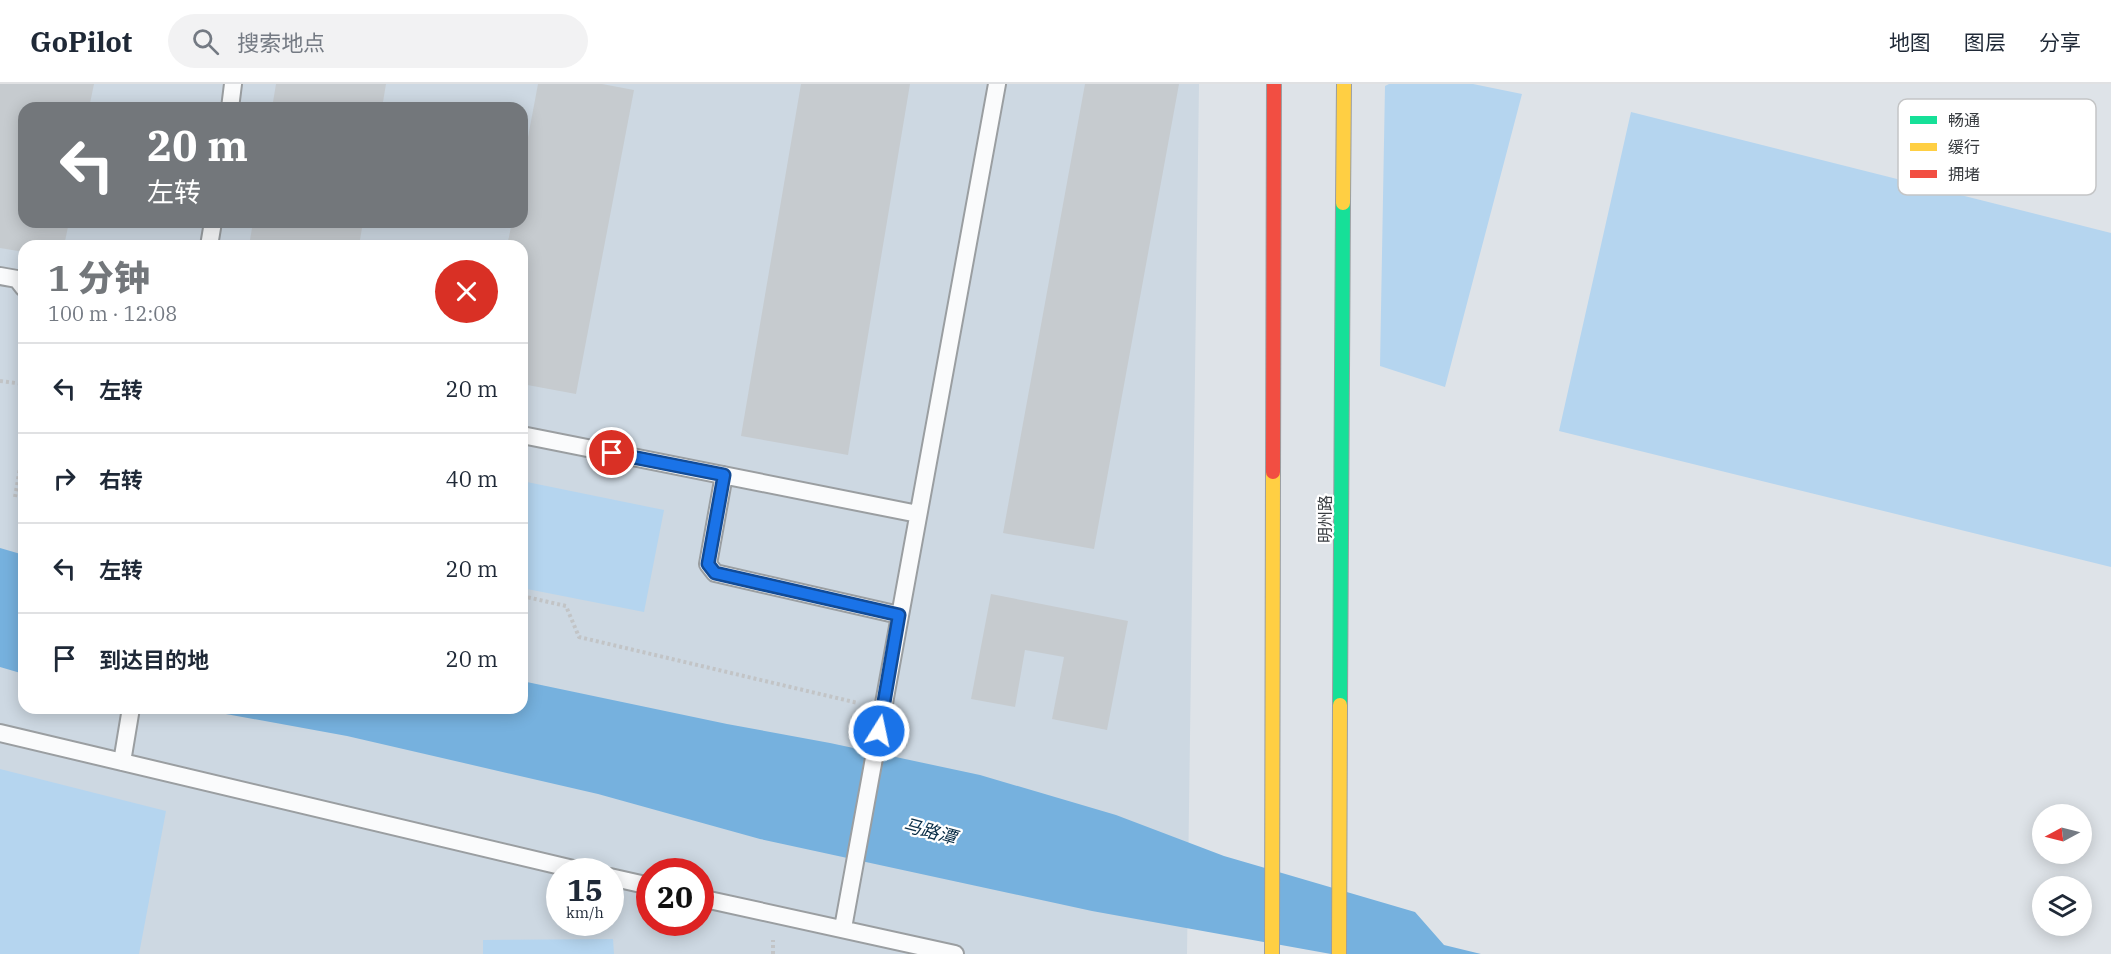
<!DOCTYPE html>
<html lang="zh">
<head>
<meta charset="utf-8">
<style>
	:root { --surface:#fff; --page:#f2f2f3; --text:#1f2937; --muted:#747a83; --line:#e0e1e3; --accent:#73777b }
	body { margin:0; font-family:"IBM Plex Serif","Noto Sans SC",serif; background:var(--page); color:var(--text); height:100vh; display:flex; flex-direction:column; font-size:22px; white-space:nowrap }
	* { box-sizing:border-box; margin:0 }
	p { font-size:20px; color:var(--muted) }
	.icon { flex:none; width:33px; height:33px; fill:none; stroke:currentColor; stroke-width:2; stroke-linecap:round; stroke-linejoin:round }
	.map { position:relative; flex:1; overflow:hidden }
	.panel { position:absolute; left:18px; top:156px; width:510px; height:474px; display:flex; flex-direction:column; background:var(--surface); border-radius:18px; box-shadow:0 3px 15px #0003 }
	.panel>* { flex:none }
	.guide { position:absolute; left:18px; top:18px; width:510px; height:126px; border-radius:18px; box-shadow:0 3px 15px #0003; background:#73777b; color:#fff; overflow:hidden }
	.needle { width:39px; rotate:263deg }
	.buttons { position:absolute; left:2032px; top:720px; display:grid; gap:12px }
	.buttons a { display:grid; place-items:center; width:60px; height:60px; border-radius:50%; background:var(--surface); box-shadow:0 3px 15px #0003; font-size:30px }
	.speed { position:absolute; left:546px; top:774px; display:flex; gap:12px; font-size:30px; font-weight:700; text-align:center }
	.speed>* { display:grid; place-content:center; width:78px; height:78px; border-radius:50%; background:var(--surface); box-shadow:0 3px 15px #0003; line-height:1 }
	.speed small { font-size:15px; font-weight:400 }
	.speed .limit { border:9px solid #d22; background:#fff; color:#111 }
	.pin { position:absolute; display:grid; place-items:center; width:51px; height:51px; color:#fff; margin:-26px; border:3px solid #fff; border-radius:50%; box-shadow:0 2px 6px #0007 }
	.me { position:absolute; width:66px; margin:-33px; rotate:10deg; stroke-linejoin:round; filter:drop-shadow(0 0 4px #0008) }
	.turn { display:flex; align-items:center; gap:21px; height:126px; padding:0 30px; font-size:27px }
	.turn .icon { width:78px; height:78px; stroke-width:2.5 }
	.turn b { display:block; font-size:42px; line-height:51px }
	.round { display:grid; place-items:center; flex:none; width:63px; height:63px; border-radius:32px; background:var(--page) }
	.summary { display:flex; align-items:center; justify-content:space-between; height:102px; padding:0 30px }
	h1 { font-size:36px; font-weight:800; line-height:45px; color:var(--accent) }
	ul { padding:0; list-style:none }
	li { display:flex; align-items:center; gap:18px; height:90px; padding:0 30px; border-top:2px solid var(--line) }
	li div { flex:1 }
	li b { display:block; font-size:22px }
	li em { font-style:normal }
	header { display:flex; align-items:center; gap:36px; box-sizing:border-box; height:84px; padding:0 30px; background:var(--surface); border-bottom:2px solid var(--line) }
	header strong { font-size:28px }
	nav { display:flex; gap:33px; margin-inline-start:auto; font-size:21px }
	.search { width:420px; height:54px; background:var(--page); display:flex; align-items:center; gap:15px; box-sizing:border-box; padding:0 21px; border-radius:33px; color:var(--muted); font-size:22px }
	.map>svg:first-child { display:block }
	.built { fill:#cdd8e2; fill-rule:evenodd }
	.green { fill:#b5d5ef }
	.water { fill:#76b1de }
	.building { fill:#c6cbcf }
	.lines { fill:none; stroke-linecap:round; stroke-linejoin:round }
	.lane-casing { stroke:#9a9ea1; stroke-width:20 }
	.fast-casing { stroke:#9a9ea1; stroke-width:16 }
	.slow-casing { stroke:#9a9ea1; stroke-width:16 }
	.jam-casing { stroke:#9a9ea1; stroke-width:16 }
	.path { stroke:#c2c4c6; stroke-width:4; stroke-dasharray:3 3; stroke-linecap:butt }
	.lane { stroke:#fafbfc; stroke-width:16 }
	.fast { stroke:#16e098; stroke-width:14 }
	.slow { stroke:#ffcf43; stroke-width:14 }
	.jam { stroke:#f24e42; stroke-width:14 }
	.route-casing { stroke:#114b97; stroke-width:15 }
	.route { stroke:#1a73e8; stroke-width:10 }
	.labels { text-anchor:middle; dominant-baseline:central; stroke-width:4.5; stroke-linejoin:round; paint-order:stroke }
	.street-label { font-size:16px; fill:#393d41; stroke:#fff }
	.water-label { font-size:18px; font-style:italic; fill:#092d46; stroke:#fff }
	.key { fill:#fff; stroke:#c4c5c6; stroke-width:1.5 }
	.key-label { font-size:16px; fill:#393d41 }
</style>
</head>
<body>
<header>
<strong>GoPilot</strong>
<div class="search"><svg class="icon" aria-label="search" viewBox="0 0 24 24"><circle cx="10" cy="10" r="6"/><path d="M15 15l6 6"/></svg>搜索地点</div>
<nav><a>地图</a><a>图层</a><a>分享</a></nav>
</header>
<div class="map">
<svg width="2111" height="870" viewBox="0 0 2111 870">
	<rect width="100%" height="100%" fill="#dee3e8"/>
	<path class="built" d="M 0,0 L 1199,0 L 1187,870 L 0,870 ZM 24,24 L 522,24 L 522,138 L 24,138 ZM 24,162 L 522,162 L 522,624 L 24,624 ZM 560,788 L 610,788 L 610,838 L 560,838 ZM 650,788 L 700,788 L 700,838 L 650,838 Z"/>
	<path class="green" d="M 1389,0 L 1473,0 L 1522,10 L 1445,303 L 1380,282 L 1385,2 Z
		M 1631,28 L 2111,149 L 2111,483 L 1559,347 Z
		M 522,397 L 664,426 L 644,528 L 522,504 Z
		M 0,685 L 166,727 L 139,870 L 0,870 Z
		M 613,855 L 614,870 L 483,870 L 483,856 Z"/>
	<path class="water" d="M 0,464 L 24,471 L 24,590 L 0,583 Z
		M 522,597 L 727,640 L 830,659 L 980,691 L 1116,731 L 1224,772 L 1415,828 L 1444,861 L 1481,870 L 1331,870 L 1092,827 L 760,755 L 598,710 L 347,652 L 193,624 L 522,624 Z"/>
	<path class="building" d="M 0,0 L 94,0 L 89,24 L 24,24 L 24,138 L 69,138 L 64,162 L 24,162 L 24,168 L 0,164 Z
		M 276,0 L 386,0 L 382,24 L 272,24 Z
		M 538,0 L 602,0 L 634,6 L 576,310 L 522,300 L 522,162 L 507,162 L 512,138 L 522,138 L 522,85 Z
		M 801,0 L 910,0 L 848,371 L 741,352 Z
		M 1085,0 L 1179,0 L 1094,465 L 1003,449 Z
		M 253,138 L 363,138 L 359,162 L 249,162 Z
		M 991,510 L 1128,537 L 1107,646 L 1052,635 L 1064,573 L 1025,566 L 1015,623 L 971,615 Z"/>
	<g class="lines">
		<g class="lane-casing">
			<path id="lane" d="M 230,24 L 233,0
				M 209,162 L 213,138
				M 0,192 L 17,195 L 24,204
				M 522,351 L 918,430
				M 724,391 L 708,480 L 715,489 L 899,531
				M 0,649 L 586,788
				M 122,678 L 131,624
				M 610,793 L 650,802
				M 700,814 L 955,870
				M 843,844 L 997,0"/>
		</g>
		<g class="fast-casing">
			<path id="fast" d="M 1340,621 L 1343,119"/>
		</g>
		<g class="slow-casing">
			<path id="slow" d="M 1343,119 L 1344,0
				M 1272,870 L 1273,388
				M 1339,870 L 1340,621"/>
		</g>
		<g class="jam-casing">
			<path id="jam" d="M 1273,388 L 1274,0"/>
		</g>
		<path class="path" d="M 0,297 L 24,300
			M 15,413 L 24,361
			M 522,512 L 566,522 L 579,553 L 858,619
			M 773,870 L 773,856"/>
		<use href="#lane" class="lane"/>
		<use href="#fast" class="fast"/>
		<use href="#slow" class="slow"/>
		<use href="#jam" class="jam"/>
	</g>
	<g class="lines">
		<g class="route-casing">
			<path id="route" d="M 612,369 L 724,391 L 708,480 L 715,489 L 899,531 L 879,647"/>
		</g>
		<use href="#route" class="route"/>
	</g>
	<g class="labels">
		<g class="street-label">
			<text transform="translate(1325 435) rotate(-90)">明州路</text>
		</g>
		<g class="water-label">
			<text transform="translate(930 747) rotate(15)">马路潭</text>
		</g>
	</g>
	<rect x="1898" y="15" width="198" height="96" rx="9" class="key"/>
	<rect x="1910" y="32" width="27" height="8" fill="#16e098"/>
	<rect x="1910" y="59" width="27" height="8" fill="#ffcf43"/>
	<rect x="1910" y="86" width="27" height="8" fill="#f24e42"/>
	<g class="key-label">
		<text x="1948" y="42">畅通</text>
		<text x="1948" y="69">缓行</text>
		<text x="1948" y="96">拥堵</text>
	</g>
</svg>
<div class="buttons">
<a><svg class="needle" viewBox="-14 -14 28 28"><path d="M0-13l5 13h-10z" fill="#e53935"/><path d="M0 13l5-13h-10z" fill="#747a83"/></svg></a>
<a><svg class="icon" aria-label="layers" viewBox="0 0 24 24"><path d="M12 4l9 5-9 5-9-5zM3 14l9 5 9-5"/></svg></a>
</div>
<div class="speed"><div>15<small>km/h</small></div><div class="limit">20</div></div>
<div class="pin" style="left:612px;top:369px;background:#d93025"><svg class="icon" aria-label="arrive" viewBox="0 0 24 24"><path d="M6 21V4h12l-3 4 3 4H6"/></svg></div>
<svg class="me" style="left:879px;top:647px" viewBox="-20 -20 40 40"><circle r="17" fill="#1a73e8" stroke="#fff" stroke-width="3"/><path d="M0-11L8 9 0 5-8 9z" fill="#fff"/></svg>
<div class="guide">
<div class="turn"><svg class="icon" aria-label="left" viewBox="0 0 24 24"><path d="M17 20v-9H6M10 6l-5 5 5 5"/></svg><div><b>20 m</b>左转</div></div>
</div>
<section class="panel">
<div class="summary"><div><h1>1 分钟</h1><p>100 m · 12:08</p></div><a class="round" style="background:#d93025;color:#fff"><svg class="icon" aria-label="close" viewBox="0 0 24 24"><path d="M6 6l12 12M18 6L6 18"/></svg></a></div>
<ul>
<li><svg class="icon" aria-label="left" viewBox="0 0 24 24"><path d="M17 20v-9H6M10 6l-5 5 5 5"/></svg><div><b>左转</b></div><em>20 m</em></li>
<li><svg class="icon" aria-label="right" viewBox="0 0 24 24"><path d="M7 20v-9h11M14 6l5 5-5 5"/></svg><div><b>右转</b></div><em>40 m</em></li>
<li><svg class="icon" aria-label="left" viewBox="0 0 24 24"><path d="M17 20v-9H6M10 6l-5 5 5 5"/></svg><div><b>左转</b></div><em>20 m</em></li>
<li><svg class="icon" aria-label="arrive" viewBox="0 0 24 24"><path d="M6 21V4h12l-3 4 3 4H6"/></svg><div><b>到达目的地</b></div><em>20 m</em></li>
</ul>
</section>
</div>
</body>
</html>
